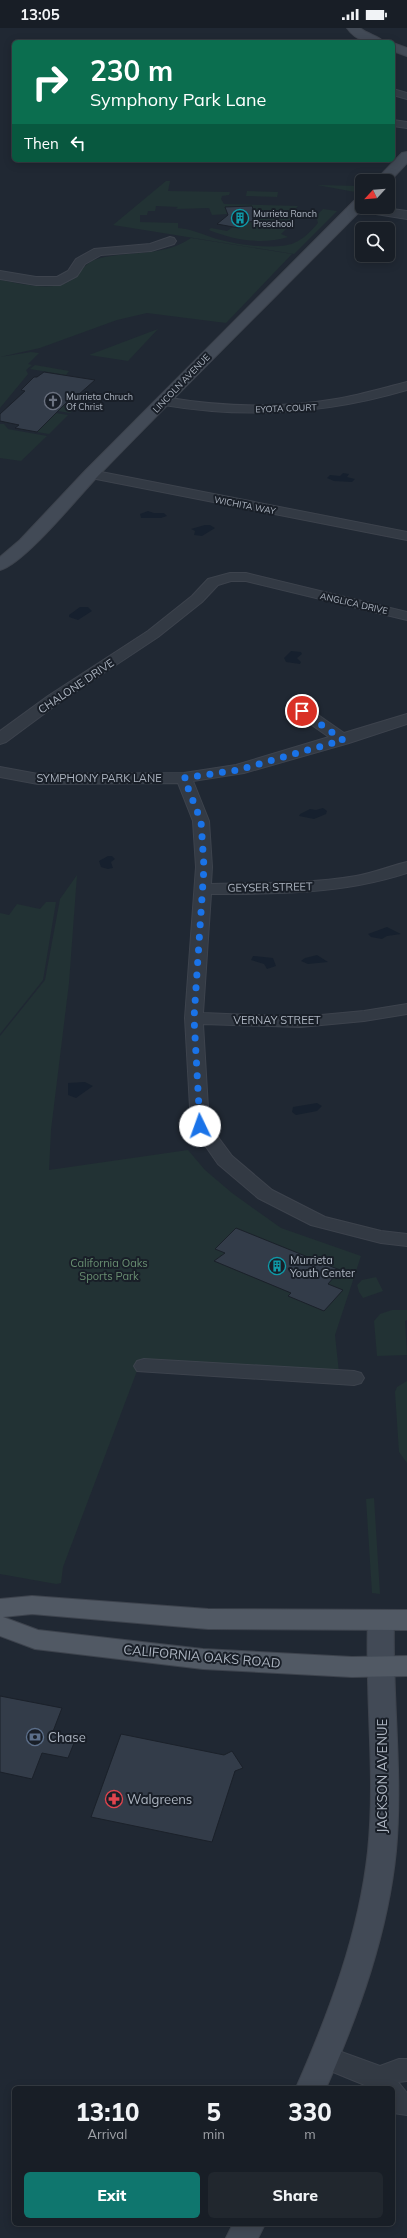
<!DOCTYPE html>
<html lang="en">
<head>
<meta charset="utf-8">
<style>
	:root { --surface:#181e26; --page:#21272e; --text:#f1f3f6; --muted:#9fa2a7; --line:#363c43; --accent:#0f766e }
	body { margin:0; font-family:Mulish,sans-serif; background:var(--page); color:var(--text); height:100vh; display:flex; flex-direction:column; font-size:15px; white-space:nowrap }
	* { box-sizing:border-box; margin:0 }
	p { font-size:13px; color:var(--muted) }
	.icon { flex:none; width:22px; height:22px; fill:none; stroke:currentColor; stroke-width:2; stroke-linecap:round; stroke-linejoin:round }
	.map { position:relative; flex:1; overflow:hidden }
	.drawer { position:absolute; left:12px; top:2058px; width:383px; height:140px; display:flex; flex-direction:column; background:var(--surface); border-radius:6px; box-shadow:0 2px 10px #0003,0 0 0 1px var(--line) }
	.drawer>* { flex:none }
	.hud { position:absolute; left:12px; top:12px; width:383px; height:122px; border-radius:6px; box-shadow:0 2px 10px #0003,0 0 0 1px var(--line); background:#0b6e4f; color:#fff; overflow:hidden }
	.needle { width:26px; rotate:244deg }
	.controls { position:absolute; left:355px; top:146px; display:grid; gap:8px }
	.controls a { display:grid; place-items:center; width:40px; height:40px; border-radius:6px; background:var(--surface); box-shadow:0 2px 10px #0003,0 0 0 1px var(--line); font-size:20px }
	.pin { position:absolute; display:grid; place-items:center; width:34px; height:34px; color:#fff; margin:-17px; border:2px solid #fff; border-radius:50%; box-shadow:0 1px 4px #0007 }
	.me { position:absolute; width:44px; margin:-22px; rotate:357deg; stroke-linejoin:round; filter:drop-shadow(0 0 3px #0008) }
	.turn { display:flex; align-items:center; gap:14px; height:84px; padding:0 12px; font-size:18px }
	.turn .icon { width:52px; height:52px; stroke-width:2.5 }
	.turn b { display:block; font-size:28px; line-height:34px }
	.then { display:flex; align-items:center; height:38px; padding:0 12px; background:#0003; gap:8px; font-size:15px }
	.eta { display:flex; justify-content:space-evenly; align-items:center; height:68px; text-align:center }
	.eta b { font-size:24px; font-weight:800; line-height:28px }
	.action { display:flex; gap:8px; margin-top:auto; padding:8px 12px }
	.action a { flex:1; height:46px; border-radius:6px; background:var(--accent); color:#fff; font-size:16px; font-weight:800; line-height:46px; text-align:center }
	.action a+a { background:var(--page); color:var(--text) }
	.status { display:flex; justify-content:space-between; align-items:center; height:28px; padding:0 20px; background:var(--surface); direction:ltr }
	.status svg { height:11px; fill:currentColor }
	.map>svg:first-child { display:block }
	.green { fill:#223234 }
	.water { fill:#16202e }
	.building { fill:#333c49; stroke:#1b212a }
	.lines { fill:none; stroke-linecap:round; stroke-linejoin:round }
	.street-casing { stroke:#3d434d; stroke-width:2 }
	.secondary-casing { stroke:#3d434d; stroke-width:2 }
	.primary-casing { stroke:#3d434d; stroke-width:2 }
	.street { fill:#333a44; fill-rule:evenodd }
	.secondary { fill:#424a56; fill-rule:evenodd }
	.primary { fill:#515964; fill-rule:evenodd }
	.route { stroke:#1a73e8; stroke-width:7; stroke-dasharray:0 12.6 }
	.labels { text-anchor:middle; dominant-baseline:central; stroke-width:4; stroke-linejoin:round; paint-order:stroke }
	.far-poi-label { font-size:9px; fill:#adb5c1; stroke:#191f28; text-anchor:start }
	.far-street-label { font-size:9px; fill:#adb5c1; stroke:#191f28 }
	.street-label { font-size:11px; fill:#adb5c1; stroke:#191f28 }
	.poi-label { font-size:11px; fill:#adb5c1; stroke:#191f28; text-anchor:start }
	.park-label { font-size:11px; fill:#688e71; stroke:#191f28 }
	.near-street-label { font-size:13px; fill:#adb5c1; stroke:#191f28 }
	.near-poi-label { font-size:13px; fill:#adb5c1; stroke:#191f28; text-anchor:start }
</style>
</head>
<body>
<div class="status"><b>13:05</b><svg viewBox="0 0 49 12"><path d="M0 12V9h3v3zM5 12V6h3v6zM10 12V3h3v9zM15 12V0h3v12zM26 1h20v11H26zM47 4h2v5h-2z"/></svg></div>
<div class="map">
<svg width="407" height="2210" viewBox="0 0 407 2210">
	<rect width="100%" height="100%" fill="#202833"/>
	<path class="green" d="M 166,153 L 170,153 L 168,163 L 230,164 L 229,167 L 222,168 L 221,171 L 224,176 L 298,178 C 288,189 295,194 281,206 L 288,209 C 263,217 233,212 209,202 L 211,200 L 227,203 L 233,199 L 239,200 L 248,194 L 257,193 L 252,178 L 226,179 L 228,186 L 212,187 L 209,180 L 176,181 L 178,179 L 156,178 L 155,183 L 148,183 L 147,187 L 140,187 L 140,194 L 178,195 L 178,200 C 191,201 199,205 211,209 C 230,216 275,223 294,215 C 304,211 311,203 318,195 L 316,188 L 323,181 L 337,183 L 294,226 L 113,197 Z
		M 317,157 L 361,158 L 355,164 Z
		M 247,163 L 278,164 L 277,169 L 246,168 Z
		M 191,210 L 292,226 L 226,295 L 147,285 L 117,292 L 40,320 L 0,329 L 0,252 C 17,255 37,260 54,258 C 81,255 78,237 97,231 C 128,222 161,230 191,210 Z
		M 158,301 L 128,333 L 89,327 Z
		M 31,324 L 39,325 L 28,336 L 32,337 L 26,342 L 28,346 L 0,380 L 0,329 Z
		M 35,337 L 69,343 L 66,347 L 30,341 Z
		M 85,364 L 89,366 L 70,385 L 58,383 L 66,375 L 70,375 L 77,365 L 84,366 Z
		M 56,385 L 68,387 L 49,406 L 37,404 Z
		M 0,396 L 4,396 L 8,401 L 47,408 L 21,433 L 0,430 Z
		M 77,847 L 69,955 L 51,1102 L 49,1142 L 188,1122 L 205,1142 L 232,1165 L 281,1200 L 361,1228 L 335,1307 L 340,1354 L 137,1343 L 63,1539 L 61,1555 L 56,1556 L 0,1546 L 0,1008 L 45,952 L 60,871 Z
		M 46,874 L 56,874 L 43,952 L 0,1006 L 0,885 L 9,887 L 17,876 L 40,881 Z
		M 376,1249 L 383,1263 L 363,1270 L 359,1264 L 357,1257 L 362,1252 Z
		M 392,1282 L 407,1282 L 407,1292 L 405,1293 L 407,1327 L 377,1328 L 374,1293 L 380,1286 Z
		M 407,1353 L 407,1435 L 399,1424 L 395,1364 L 397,1359 Z
		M 374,1470 L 380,1566 L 372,1565 L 366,1471 Z"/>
	<path class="water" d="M 343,445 L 349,446 L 347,449 L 355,451 L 352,454 L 334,453 L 327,450 L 330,447 L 340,448 Z
		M 148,483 L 154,485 L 164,485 L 167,488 L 161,490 L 141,490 L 140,486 Z
		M 205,497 L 210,497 L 215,500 L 202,508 L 194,507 L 195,503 L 191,501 Z
		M 80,579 L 88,579 L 92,583 L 78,592 L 69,589 L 69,587 Z
		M 291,623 L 301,624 L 302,626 L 297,630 L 301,634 L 300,636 L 286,634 L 284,630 Z
		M 323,780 L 327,783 L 326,786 L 314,791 L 299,788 L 300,786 L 310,781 L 316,782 Z
		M 108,828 L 112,828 L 115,831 L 111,834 L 113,840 L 108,841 L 101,839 L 99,833 Z
		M 387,899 L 401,906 L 387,908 L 382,911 L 371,909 L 368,906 Z
		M 317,927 L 328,934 L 308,936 L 301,933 L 305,930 Z
		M 253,928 L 273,930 L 276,938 L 267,941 L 264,936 L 251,932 Z
		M 85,1054 L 93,1058 L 76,1070 L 68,1067 L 68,1055 Z
		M 317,1075 L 322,1078 L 317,1083 L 296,1087 L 292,1084 L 293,1079 Z"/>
	<path class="building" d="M 252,178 L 257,193 L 248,194 L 239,200 L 217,196 L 228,187 L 225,179 Z
		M 44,344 L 95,352 L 69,375 L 66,375 L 37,404 L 15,400 L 19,397 L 0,393 L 0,386 L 25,363 L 21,362 L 34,349 L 37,349 Z
		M 236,1200 L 340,1242 L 328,1256 L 343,1262 L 324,1283 L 288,1268 L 291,1265 L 214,1233 L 225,1225 L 215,1221 Z
		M 0,1668 L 62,1680 L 52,1706 L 76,1710 L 68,1730 L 42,1725 L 32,1751 L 0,1744 Z
		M 121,1706 L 224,1727 L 232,1723 L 243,1740 L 235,1743 L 212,1814 L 91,1789 Z"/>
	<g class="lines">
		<g class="street-casing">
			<path id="street" d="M 393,61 L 407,65 L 407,71 L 393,67 Z
				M 393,92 L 407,94 L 407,100 L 393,98 Z
				M 355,176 L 407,183 L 407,191 L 351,182 L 349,180 Z
				M 170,209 L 174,210 L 176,213 L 174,216 L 151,223 L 101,227 L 85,236 L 77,248 L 60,257 L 36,257 L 0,251 L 0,243 L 36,249 L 57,249 L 68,243 L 76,231 L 94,221 L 150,216 Z
				M 407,354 L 407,362 C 326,386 247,391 164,377 L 157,373 L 164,369 C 222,379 278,381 336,371 C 360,367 383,360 407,354 Z
				M 91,442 L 407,504 L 407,512 L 86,449 L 84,446 Z
				M 230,545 L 246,545 L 407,584 L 407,592 L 246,553 L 231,553 L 218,557 L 202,574 L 158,609 L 60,674 L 6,714 L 0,716 L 0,703 L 48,668 L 148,603 L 192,568 L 208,551 Z
				M 302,678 L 308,680 L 344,705 L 407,686 L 407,696 L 349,715 L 244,745 L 193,753 L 209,793 L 212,839 L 211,856 C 260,855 309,856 356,848 C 374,845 390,838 407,834 L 407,845 C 343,866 278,866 211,866 L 203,985 L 300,989 L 364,983 L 407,976 L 407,986 L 364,993 L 300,999 L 203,996 L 209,1097 L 232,1128 L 272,1162 L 325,1189 L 381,1203 L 407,1206 L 407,1218 L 381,1215 L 311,1197 L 258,1170 L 218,1136 L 191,1097 L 185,990 L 196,839 L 193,793 L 178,755 L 38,756 L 0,749 L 0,739 L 38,746 L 184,745 L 236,737 L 329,709 L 296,686 L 294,683 L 296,680 Z
				M 144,1331 L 354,1343 L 361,1345 L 364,1350 L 361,1355 L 354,1357 L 137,1343 L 134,1338 L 137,1333 Z
				M 325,2018 L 380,2038 L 399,2031 L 407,2031 L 407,2053 L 398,2054 L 407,2065 L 407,2087 L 393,2085 L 393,2060 L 372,2060 L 316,2037 L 312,2029 L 316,2021 Z"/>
		</g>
		<g class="secondary-casing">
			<path id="secondary" d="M 347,0 L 360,0 C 367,6 379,8 384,14 C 368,14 357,14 347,0 Z
				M 393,15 L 407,20 L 407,28 L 393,23 Z
				M 407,124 L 407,135 L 388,155 L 375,153 L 402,125 Z
				M 362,169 L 362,179 L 364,179 C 275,269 185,358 98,448 C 78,469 24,536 0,542 L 0,529 L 20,512 L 85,443 L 357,170 Z
				M 381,1583 L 390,1586 L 394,1593 C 392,1669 403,1747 396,1823 C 388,1905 359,1985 326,2060 L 296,2060 C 329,1985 359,1906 368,1823 C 376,1747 365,1669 368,1593 L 372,1586 Z
				M 233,2196 L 265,2196 L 258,2210 L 226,2210 Z"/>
		</g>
		<g class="primary-casing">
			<path id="primary" d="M 32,1568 L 208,1581 L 407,1582 L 407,1602 L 208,1601 L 32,1586 L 3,1589 L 38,1602 L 203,1621 L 352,1629 L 407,1628 L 407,1648 L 352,1649 L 203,1641 L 35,1621 L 0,1608 L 0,1571 Z"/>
		</g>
		<use href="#street" class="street"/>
		<use href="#secondary" class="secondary"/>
		<use href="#primary" class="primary"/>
	</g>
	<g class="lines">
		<path class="route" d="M 200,1098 L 194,990 L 204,839 L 201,793 L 184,750 L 238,742 L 343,712 L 302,683"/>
	</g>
	<defs>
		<g id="building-ring" transform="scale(0.9)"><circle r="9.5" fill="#191f28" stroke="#0f9aa8" stroke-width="1.5"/><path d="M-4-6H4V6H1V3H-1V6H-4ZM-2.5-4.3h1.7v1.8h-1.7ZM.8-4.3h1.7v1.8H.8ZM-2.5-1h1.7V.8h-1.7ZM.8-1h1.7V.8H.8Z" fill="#0f9aa8"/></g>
		<g id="church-ring" transform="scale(0.9)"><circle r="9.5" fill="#191f28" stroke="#6b7280" stroke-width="1.5"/><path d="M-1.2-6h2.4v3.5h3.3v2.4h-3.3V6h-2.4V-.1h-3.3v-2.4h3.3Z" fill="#6b7280"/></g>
		<g id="bank-ring" transform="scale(0.9)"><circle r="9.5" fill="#191f28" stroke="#5c6f8a" stroke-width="1.5"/><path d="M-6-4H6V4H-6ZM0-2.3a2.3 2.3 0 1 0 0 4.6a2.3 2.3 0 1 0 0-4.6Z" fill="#5c6f8a"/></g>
		<g id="pharmacy-ring" transform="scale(0.9)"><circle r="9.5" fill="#191f28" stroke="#e0444e" stroke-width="1.5"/><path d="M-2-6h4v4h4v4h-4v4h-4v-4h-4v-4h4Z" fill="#e0444e"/></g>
	</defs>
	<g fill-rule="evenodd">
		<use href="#building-ring" x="240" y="190"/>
		<use href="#church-ring" x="53" y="373"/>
		<use href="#building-ring" x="277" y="1238"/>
		<use href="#bank-ring" x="35" y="1709"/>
		<use href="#pharmacy-ring" x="114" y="1771"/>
	</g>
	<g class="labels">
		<g class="far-poi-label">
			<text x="253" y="185">Murrieta Ranch<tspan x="253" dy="10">Preschool</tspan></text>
			<text x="66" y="368">Murrieta Chruch<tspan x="66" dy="10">Of Christ</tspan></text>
		</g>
		<g class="far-street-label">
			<text transform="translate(181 355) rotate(-46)">LINCOLN AVENUE</text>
			<text transform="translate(286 380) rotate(-2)">EYOTA COURT</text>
			<text transform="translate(245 477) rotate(11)">WICHITA WAY</text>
			<text transform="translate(354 575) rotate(13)">ANGLICA DRIVE</text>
		</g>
		<g class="street-label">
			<text transform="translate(76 658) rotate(-34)">CHALONE DRIVE</text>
			<text x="99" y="750">SYMPHONY PARK LANE</text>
			<text transform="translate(270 859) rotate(-1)">GEYSER STREET</text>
			<text x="277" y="992">VERNAY STREET</text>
		</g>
		<g class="poi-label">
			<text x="290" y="1232">Murrieta<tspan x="290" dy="13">Youth Center</tspan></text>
		</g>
		<g class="park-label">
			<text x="109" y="1235">California Oaks<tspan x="109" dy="13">Sports Park</tspan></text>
		</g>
		<g class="near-street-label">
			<text transform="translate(202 1628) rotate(5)">CALIFORNIA OAKS ROAD</text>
			<text transform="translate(382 1748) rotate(-90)">JACKSON AVENUE</text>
		</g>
		<g class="near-poi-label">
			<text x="48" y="1709">Chase</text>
			<text x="127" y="1771">Walgreens</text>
		</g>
	</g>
</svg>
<div class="controls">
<a><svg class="needle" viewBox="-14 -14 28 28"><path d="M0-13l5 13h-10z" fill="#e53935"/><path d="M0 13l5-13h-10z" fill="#9fa2a7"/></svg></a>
<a><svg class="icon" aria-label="search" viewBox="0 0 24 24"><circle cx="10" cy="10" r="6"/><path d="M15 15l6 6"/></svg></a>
</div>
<div class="pin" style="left:302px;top:683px;background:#d93025"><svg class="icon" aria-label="arrive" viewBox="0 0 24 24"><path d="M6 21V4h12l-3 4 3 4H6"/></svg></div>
<svg class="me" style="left:200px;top:1098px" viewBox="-20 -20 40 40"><circle r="19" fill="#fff"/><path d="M0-13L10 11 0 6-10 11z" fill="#1a73e8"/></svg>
<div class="hud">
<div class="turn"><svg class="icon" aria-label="right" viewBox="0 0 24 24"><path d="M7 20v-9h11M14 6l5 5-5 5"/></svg><div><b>230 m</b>Symphony Park Lane</div></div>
<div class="then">Then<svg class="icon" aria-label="left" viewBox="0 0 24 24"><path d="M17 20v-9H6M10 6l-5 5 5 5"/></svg></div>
</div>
<section class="drawer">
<div class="eta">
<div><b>13:10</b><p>Arrival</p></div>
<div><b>5</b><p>min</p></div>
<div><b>330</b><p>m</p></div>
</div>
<div class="action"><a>Exit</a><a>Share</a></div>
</section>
</div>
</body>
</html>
